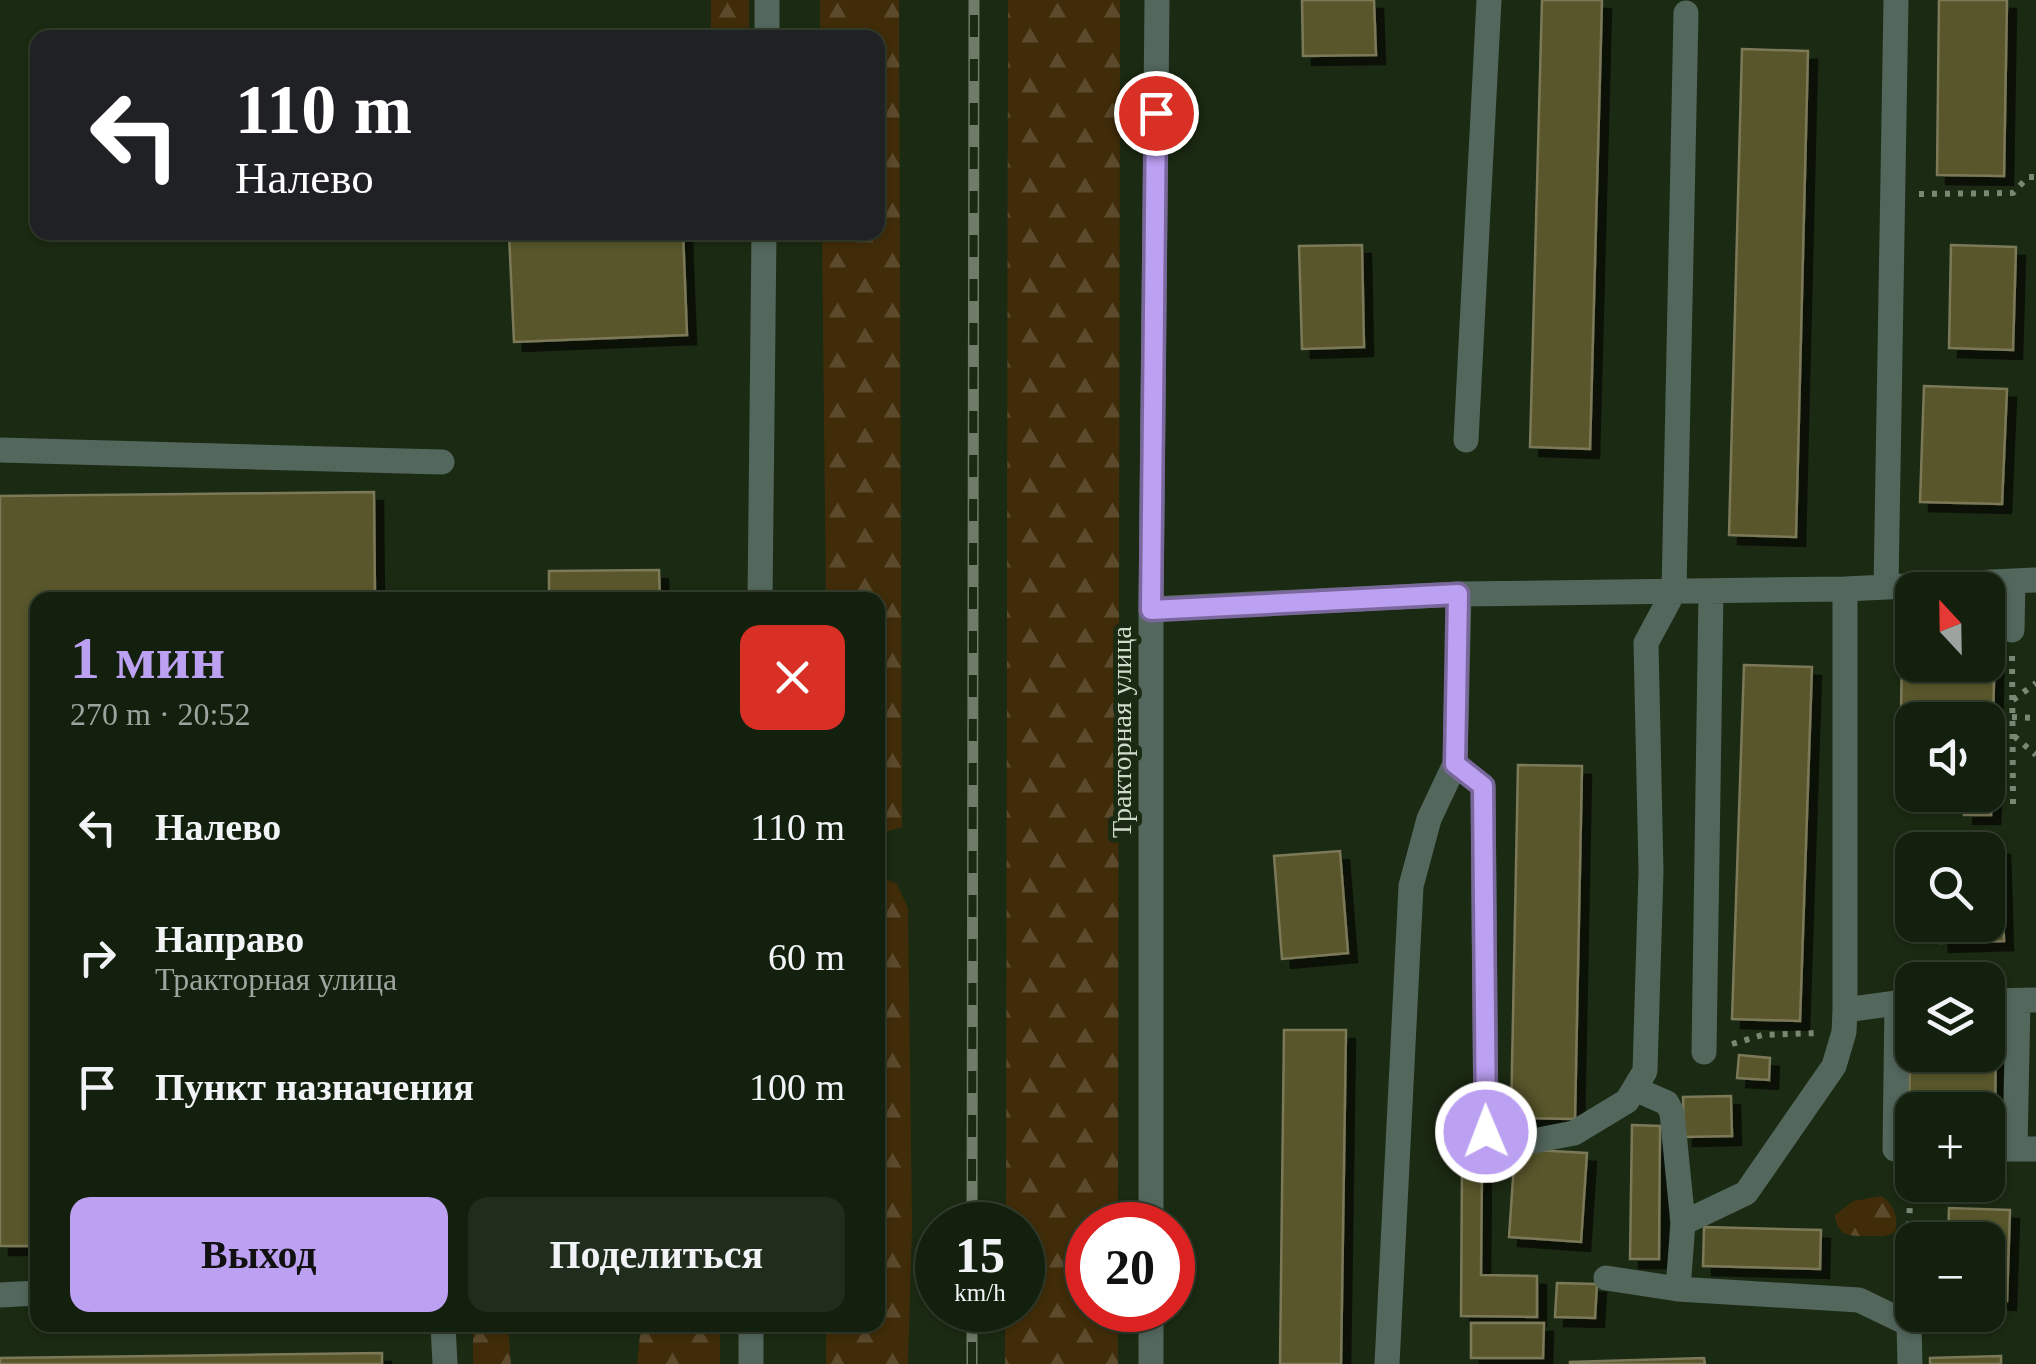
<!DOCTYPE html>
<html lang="ru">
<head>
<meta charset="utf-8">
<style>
	:root { --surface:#14200e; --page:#212d1c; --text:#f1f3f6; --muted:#9da39e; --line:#333e2e; --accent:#bca0f2 }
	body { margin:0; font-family:Georgia,serif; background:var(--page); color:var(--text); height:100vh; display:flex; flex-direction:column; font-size:38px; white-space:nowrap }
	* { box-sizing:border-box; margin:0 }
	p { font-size:32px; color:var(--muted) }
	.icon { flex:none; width:55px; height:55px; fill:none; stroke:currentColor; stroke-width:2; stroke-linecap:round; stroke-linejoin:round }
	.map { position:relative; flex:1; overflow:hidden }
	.details { position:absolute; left:30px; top:592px; width:855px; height:740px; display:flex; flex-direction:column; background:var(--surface); border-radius:20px; box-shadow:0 2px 8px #0004,0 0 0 2px var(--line) }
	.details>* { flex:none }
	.hud { position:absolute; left:30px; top:30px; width:855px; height:210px; border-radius:20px; box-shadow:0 2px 8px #0004,0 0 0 2px var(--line); background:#202124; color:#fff; overflow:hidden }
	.needle { width:65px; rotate:338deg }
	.tools { position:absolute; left:1895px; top:572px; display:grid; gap:20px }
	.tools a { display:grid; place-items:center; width:110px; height:110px; border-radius:20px; background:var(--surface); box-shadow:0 2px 8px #0004,0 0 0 2px var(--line); font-size:50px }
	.speed { position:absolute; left:915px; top:1202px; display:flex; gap:20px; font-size:50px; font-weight:700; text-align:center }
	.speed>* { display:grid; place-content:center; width:130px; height:130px; border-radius:50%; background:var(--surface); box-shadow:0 2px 8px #0004,0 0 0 2px var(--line); line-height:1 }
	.speed small { font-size:25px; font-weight:400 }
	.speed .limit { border:15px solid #d22; background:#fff; color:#111 }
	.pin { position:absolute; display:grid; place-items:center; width:85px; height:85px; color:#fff; margin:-42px; border:5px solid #fff; border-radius:50%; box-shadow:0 2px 10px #0007 }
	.me { position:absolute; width:110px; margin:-55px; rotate:359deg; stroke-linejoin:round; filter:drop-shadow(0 0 8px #0008) }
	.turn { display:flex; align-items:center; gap:35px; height:210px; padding:0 40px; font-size:45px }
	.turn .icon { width:130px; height:130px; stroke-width:2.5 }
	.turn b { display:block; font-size:70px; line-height:85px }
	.round { display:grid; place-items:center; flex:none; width:105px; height:105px; border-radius:20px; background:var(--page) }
	.head { display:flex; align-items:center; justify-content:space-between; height:170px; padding:0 40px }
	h1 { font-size:60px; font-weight:700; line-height:75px; color:var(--accent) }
	.cta { display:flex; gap:20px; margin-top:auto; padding:20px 40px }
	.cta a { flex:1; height:115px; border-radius:20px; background:var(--accent); color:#111; font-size:40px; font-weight:700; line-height:115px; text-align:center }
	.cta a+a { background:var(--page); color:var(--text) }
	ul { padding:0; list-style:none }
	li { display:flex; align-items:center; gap:30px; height:130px; padding:0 40px }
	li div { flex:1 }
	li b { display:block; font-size:38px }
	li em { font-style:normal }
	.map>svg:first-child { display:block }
	.forest { fill:url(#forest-firs) }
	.building { fill:#59562a; stroke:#7b7959; stroke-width:2.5; filter:url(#shadow) }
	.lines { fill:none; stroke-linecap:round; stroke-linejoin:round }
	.path { stroke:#7a8774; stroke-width:6; stroke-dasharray:5 8; stroke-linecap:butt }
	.minor { stroke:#53675d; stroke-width:25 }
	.rail-casing { stroke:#6f7c68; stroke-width:11 }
	.rail { stroke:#1b2a12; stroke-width:8; stroke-dasharray:22; stroke-linecap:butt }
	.route-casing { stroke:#7a689d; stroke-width:25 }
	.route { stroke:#bca0f2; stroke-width:18 }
	.labels { text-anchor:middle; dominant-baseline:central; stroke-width:10; stroke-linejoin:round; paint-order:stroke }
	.street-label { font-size:28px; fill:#d1dbcc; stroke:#1b2a12 }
</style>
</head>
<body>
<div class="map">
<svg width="2036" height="1364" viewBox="0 0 2036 1364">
	<defs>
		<pattern id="forest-firs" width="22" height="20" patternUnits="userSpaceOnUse" patternTransform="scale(2.5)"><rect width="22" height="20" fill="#402c09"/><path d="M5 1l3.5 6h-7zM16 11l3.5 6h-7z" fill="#5b4a2c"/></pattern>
		<filter id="shadow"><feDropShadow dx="9" dy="9" stdDeviation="0" flood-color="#0009"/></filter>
	</defs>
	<rect width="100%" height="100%" fill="#1b2a12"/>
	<path class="forest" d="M 711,0 L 749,0 L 749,37 L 711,37 Z
		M 820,0 L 899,0 L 902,827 L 878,834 L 878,600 L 826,600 L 822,233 L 878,232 L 878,38 L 820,37 Z
		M 1008,0 L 1120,0 L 1118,1225 L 1088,1225 L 1088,1310 L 1118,1310 L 1118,1364 L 1005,1364 L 1005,1310 L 1022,1310 L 1022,1225 L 1006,1225 Z
		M 878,876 L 897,884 L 908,908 L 912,1226 L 908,1364 L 826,1364 L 826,1325 L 878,1325 Z
		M 1882,1196 C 1894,1205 1899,1218 1895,1232 C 1885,1237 1881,1236 1871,1236 C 1852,1236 1837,1238 1835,1215 L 1853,1201 Z
		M 641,1325 L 720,1325 L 720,1364 L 637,1364 Z
		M 508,1326 L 511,1364 L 473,1364 L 473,1327 Z"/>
	<path class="building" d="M 1302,0 L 1374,0 L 1376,55 L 1303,56 Z
		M 1542,0 L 1602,0 L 1590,449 L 1530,447 Z
		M 1939,0 L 2007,0 L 2004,176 L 1937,175 Z
		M 1742,49 L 1808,51 L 1796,537 L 1729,535 Z
		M 683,232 L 687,335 L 514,342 L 509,234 Z
		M 1362,245 L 1364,347 L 1302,349 L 1299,246 Z
		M 1951,245 L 2016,247 L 2013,350 L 1949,348 Z
		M 1924,386 L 2007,389 L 2002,504 L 1920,502 Z
		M 374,492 L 375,600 L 38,600 L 38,1246 L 0,1246 L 0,496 Z
		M 659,570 L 660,600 L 549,600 L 549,571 Z
		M 1988,632 L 1995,633 L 1992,770 L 1988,770 L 1988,720 L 1912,720 L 1912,768 L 1900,768 L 1902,651 L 1912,651 L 1912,665 L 1988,665 Z
		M 1744,665 L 1812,667 L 1800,1021 L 1732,1019 Z
		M 1518,765 L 1582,766 L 1575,1119 L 1511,1118 Z
		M 1992,796 L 1991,815 L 1964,815 L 1965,797 Z
		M 2001,846 L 2004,941 L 1940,943 L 1939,925 L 1988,925 L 1988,850 L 1937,850 L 1937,848 Z
		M 1340,851 L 1348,953 L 1282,959 L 1274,856 Z
		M 1910,1021 L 1912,1021 L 1912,1055 L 1988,1055 L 1988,1021 L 1996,1021 L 1995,1135 L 1988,1135 L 1988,1110 L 1912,1110 L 1912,1135 L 1909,1135 Z
		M 1284,1030 L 1346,1030 L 1341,1364 L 1280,1364 Z
		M 1739,1055 L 1770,1058 L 1769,1080 L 1737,1078 Z
		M 1731,1096 L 1732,1136 L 1684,1137 L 1683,1097 Z
		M 1632,1125 L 1660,1126 L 1659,1259 L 1630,1259 Z
		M 1515,1149 L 1587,1153 L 1581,1242 L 1509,1237 Z
		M 1462,1167 L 1482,1167 L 1481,1275 L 1537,1276 L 1537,1317 L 1461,1316 Z
		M 1949,1208 L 2010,1210 L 2007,1301 L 1988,1300 L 1988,1240 L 1948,1240 Z
		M 1704,1227 L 1821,1230 L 1820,1269 L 1703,1266 Z
		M 1557,1283 L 1597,1284 L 1595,1318 L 1555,1317 Z
		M 1471,1323 L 1544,1323 L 1543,1358 L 1471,1358 Z
		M 382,1353 L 382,1364 L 0,1364 L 0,1358 Z
		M 2001,1356 L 2001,1364 L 1930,1364 L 1930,1358 Z
		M 1704,1358 L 1705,1364 L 1570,1364 L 1570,1362 Z"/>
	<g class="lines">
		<path class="path" d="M 1919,194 L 2013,193 L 2028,177 L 2036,177
			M 2012,656 L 2013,805
			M 2013,700 L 2036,683
			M 2012,717 L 2036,718
			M 2014,736 L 2036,755
			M 1732,1044 L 1762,1035 L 1818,1033
			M 1909,1226 L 1911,1177"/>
		<path class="minor" d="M 767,38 L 767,0
			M 1466,440 L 1489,0
			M 0,450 L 442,462
			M 1886,587 L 1896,0
			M 1845,589 L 1845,1010 L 1844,1032 L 1834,1066 L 1746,1193 L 1683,1223 L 1678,1289 L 1859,1300 L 1909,1324 L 1910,1364
			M 1459,594 L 1455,764 L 1483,786 L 1486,1132 L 1502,1139 L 1533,1141 L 1574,1133 L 1627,1101 L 1645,1071 L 1651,871 L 1646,643 L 1674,591 L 1686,13
			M 760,600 L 764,232
			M 1151,609 L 1459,594 L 1845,589 L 2036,580
			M 2012,630 L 2013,581
			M 1988,1001 L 2036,1000
			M 1912,1003 L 1897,1003 L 1895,1149 L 1912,1149
			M 1845,1010 L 1897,1003
			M 1704,1052 L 1711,591
			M 1635,1089 L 1667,1103 L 1672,1113 L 1683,1223
			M 1988,1149 L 2036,1149
			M 2015,1149 L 2018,1001
			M 1151,1225 L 1151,609 L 1157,0
			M 1606,1278 L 1678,1289
			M 0,1295 L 38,1293
			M 1151,1310 L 1151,1364
			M 443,1325 L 445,1364
			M 751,1364 L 751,1325
			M 1387,1364 L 1411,886 L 1429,819 L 1455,764"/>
		<g class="rail-casing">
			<path id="rail" d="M 972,1225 L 974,0
				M 972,1364 L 972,1310"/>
		</g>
		<use href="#rail" class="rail"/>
	</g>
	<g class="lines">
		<g class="route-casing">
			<path id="route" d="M 1156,113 L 1151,610 L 1458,594 L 1455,764 L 1483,786 L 1486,1132"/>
		</g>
		<use href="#route" class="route"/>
	</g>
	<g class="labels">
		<g class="street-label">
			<text transform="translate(1121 732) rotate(-90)">Тракторная улица</text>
		</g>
	</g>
</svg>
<div class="tools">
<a><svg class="needle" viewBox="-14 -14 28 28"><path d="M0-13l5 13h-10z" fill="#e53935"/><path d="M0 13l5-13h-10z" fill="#9da39e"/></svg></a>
<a><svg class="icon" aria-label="sound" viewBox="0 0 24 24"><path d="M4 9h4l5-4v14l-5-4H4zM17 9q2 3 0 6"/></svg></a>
<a><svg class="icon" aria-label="search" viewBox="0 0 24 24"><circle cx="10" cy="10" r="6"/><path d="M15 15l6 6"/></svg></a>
<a><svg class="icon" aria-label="layers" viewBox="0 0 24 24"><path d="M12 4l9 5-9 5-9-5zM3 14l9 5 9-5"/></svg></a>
<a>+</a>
<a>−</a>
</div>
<div class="speed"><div>15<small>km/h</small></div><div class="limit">20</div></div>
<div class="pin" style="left:1156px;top:113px;background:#d93025"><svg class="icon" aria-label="arrive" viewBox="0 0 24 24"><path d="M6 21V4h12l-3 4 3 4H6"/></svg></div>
<svg class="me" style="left:1486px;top:1132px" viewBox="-20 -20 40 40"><circle r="17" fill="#bca0f2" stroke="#fff" stroke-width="3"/><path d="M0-11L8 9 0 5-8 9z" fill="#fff"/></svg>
<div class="hud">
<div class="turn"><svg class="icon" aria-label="left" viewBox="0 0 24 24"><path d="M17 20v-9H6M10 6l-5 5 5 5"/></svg><div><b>110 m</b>Налево</div></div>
</div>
<section class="details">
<div class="head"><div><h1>1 мин</h1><p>270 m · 20:52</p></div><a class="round" style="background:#d93025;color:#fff"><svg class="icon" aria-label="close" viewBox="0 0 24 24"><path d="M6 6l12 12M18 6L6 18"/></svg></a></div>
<ul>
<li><svg class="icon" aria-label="left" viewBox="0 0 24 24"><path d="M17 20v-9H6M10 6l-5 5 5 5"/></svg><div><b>Налево</b></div><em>110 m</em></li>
<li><svg class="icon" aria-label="right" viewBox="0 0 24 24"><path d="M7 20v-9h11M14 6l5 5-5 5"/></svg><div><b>Направо</b><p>Тракторная улица</p></div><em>60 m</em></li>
<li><svg class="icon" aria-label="arrive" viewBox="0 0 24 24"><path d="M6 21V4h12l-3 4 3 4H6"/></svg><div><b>Пункт назначения</b></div><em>100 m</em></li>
</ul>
<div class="cta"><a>Выход</a><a>Поделиться</a></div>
</section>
</div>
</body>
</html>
